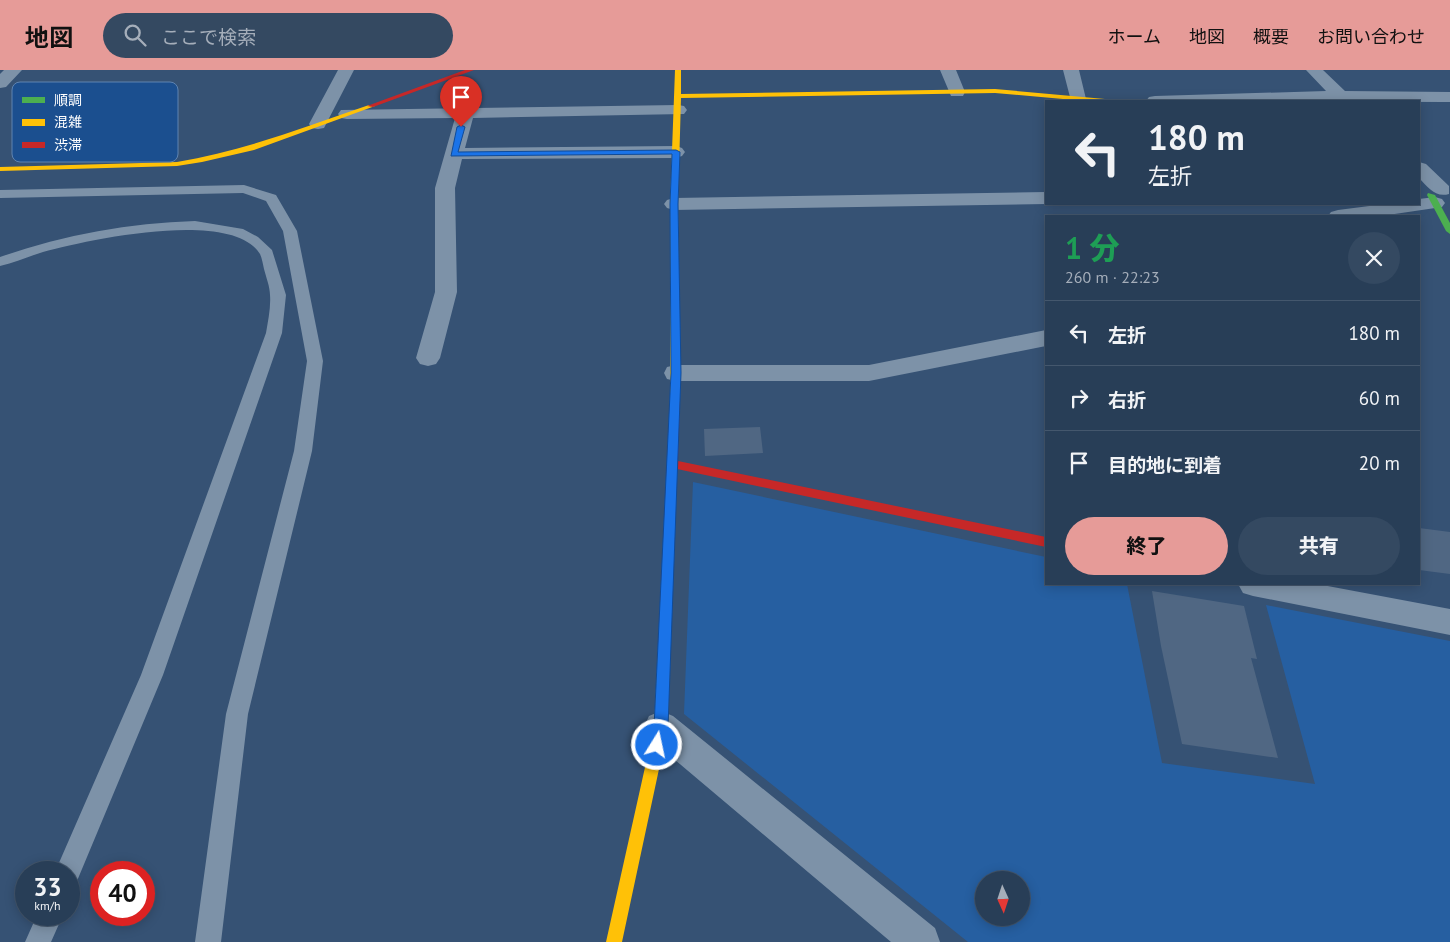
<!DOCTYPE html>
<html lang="ja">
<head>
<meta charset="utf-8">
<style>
	:root { --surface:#283e57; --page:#344961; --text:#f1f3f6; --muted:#a5aeba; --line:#44576d; --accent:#e69b98 }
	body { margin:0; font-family:"PT Sans","Noto Sans JP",sans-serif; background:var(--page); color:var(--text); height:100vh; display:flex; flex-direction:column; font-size:19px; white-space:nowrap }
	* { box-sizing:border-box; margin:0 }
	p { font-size:16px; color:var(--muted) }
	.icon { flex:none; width:28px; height:28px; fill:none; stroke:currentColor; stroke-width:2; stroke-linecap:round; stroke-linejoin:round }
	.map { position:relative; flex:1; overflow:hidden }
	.side { position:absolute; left:1045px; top:145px; width:375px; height:370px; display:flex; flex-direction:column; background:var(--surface); border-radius:0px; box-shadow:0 2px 12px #0003,0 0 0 1px var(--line) }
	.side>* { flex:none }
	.guide { position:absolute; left:1045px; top:30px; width:375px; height:105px; border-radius:0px; box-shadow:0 2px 12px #0003,0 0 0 1px var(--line); background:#283e57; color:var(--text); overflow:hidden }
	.needle { width:32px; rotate:177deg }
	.fabs { position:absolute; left:975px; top:801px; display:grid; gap:10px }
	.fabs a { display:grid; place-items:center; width:55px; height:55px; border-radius:50%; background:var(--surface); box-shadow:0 2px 12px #0003,0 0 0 1px var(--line); font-size:25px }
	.speed { position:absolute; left:15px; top:791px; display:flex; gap:10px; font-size:25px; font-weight:700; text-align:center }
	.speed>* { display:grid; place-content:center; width:65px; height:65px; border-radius:50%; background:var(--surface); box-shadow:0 2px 12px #0003,0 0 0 1px var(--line); line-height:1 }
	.speed small { font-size:12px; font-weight:400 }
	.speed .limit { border:8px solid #d22; background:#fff; color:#111 }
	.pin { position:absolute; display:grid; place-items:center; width:42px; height:42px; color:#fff; margin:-51px -21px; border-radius:50% 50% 50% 0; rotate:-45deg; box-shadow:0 0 5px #0007 }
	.pin .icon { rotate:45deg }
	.me { position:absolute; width:55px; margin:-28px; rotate:10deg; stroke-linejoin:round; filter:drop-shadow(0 0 4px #0008) }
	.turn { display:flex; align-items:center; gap:18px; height:105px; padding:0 20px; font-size:22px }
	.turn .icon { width:65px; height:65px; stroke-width:2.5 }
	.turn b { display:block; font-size:35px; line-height:42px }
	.round { display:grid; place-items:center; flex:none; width:52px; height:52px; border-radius:26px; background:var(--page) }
	.summary { display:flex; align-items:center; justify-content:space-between; height:85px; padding:0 20px }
	h1 { font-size:30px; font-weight:800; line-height:38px; color:#1e9e55 }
	.button { display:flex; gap:10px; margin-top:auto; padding:10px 20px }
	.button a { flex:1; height:58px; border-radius:30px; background:var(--accent); color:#111; font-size:20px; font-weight:800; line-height:58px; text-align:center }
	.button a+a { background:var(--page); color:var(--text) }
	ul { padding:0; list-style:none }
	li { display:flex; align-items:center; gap:15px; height:65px; padding:0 20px; border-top:1px solid var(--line) }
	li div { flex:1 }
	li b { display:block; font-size:19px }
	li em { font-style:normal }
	header { display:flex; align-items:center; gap:30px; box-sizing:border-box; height:70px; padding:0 25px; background:var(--accent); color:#111 }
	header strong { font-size:24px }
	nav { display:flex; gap:28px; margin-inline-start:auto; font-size:18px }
	.search { width:350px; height:45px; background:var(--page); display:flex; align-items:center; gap:12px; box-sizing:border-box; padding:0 18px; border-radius:28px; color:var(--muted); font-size:19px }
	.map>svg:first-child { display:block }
	.green { fill:#265fa1; fill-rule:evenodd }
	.building { fill:#506783 }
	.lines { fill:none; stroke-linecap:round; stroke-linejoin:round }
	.lane { fill:#7d92a8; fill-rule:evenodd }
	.street { fill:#7d92a8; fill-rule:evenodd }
	.fast { fill:#4caf50; fill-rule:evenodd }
	.slow { fill:#ffc107; fill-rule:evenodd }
	.jam { fill:#c62828; fill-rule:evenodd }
	.route { fill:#1a73e8; stroke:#114b97 }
	.key { fill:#1b4f8f; stroke:#5f84b1; stroke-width:1 }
	.key-label { font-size:14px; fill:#fff }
</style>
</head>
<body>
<header>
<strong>地図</strong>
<div class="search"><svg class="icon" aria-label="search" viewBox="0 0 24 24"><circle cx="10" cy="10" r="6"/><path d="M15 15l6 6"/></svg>ここで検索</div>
<nav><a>ホーム</a><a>地図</a><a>概要</a><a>お問い合わせ</a></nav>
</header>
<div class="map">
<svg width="1450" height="872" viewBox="0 0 1450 872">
	<rect width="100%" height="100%" fill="#365274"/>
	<path class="green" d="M 693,412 L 1046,487 L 1046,514 L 1127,514 L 1162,693 L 1315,714 L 1266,535 L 1450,571 L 1450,872 L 968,872 L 684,644 ZM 984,810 L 1021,810 L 1021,848 L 984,848 Z"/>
	<path class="building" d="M 760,357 L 763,383 L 705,386 L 704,359 Z
		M 1419,458 L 1450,462 L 1450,504 L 1419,500 Z
		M 1152,521 L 1244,536 L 1257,589 L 1251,588 L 1278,688 L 1182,674 L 1161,576 Z"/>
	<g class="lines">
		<path class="lane" d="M 244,115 L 276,125 L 297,161 L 323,291 L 312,381 L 248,644 L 221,872 L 195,872 L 226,644 L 294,381 L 307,291 L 283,161 L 266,131 L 243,123 L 0,128 L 0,120 Z
			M 195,151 L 243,159 L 258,167 L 272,180 L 286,225 L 282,263 L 163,605 L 77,811 L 69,814 L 69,802 L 55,802 L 141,605 L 266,263 C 268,251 271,237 270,225 C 270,217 266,207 264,199 C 263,195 262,188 260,184 C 232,138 87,170 43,182 C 29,186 15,193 0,196 L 0,187 C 63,165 129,153 195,151 Z
			M 37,845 L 63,845 L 51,872 L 25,872 Z"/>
		<path class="street" d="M 4,0 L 22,0 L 6,17 L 0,18 L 0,4 Z
			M 338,0 L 354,0 L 324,58 L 318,59 L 312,58 L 309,54 Z
			M 940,0 L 956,0 L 965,22 L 963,26 L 951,26 Z
			M 1063,0 L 1079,0 L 1086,29 L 1085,31 L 1071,31 Z
			M 1306,0 L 1323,0 L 1345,21 L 1450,22 L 1450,32 L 1146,31 L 1149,27 L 1155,26 L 1326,21 Z
			M 678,35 L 684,36 L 687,40 L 684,44 L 473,48 L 465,78 L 676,76 L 682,78 L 685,82 L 682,86 L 676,88 L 462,89 L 455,118 L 457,222 L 440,288 L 436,294 L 428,296 L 420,294 L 416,288 L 435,222 L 435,118 L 455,48 L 347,49 L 341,48 L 338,44 L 341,40 Z
			M 1419,92 L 1426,94 L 1449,116 L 1449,124 C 1435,128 1428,117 1419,108 Z
			M 1046,122 L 1046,134 L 674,140 L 667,138 L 664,134 L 667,130 L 674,128 Z
			M 1435,127 L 1442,129 L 1445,133 L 1442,137 L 1381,146 L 1328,146 L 1331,142 L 1338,140 L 1385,134 L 1419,134 L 1419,129 Z
			M 1046,260 L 1046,276 L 869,311 L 676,311 L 667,309 L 664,303 L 667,297 L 676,295 L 869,295 Z
			M 1238,514 L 1317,514 L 1450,539 L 1450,565 L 1253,526 L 1243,523 Z
			M 661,641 L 673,646 L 935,858 L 940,872 L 891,872 L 649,668 L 644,657 L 649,646 Z"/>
		<path class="fast" d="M 1428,123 L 1435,125 L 1450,153 L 1450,164 L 1446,161 L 1427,125 Z"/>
		<path class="slow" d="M 675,0 L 681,0 L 681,24 L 995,19 L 1105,29 L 1108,31 L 1085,31 L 995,23 L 681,28 L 678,134 L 680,331 L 675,335 L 670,331 L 670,134 Z
			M 369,35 L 375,36 L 254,80 L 202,92 L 177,96 L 0,101 L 0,97 L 177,92 C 244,81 305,57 369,35 Z
			M 664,573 L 669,575 L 670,579 L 668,657 L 622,872 L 606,872 L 654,657 L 658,579 L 659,575 Z"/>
		<path class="jam" d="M 465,0 L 474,0 L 373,37 L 367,36 Z
			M 675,327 L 680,331 L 678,391 L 1046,467 L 1046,477 L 677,399 L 670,579 L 669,583 L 664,585 L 659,583 L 658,579 L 670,331 Z"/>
	</g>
	<path class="route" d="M 461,55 L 465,57 L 458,82 L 676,80 L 680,82 L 678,134 L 681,303 L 668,657 L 662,680 L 657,682 L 652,680 L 650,675 L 654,657 L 671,303 L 670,134 L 672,84 L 451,86 L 457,57 Z"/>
	<rect x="12" y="12" width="166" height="80" rx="8" class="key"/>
	<rect x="22" y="27" width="23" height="6" fill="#4caf50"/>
	<rect x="22" y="49" width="23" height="7" fill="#ffc107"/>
	<rect x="22" y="72" width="23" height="6" fill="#c62828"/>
	<g class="key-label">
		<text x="54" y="35">順調</text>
		<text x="54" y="57">混雑</text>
		<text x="54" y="80">渋滞</text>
	</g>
</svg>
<div class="fabs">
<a><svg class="needle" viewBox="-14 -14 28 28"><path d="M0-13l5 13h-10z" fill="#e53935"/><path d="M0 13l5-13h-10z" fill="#a5aeba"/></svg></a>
</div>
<div class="speed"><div>33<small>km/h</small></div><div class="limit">40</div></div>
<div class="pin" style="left:461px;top:57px;background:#d93025"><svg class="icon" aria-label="arrive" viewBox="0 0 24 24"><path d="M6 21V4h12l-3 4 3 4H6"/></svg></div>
<svg class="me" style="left:657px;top:675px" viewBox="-20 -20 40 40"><circle r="17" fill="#1a73e8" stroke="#fff" stroke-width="3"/><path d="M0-11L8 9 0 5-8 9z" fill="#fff"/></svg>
<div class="guide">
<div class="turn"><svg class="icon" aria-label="left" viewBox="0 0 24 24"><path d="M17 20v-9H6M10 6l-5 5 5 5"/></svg><div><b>180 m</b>左折</div></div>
</div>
<section class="side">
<div class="summary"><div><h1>1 分</h1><p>260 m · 22:23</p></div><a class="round"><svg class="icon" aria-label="close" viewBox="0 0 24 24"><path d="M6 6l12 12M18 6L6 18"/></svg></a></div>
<ul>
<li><svg class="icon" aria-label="left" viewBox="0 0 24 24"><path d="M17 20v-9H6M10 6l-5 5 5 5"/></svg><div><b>左折</b></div><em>180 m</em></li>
<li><svg class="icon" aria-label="right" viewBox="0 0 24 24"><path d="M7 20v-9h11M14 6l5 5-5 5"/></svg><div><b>右折</b></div><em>60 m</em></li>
<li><svg class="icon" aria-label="arrive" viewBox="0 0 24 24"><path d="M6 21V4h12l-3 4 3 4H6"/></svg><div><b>目的地に到着</b></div><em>20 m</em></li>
</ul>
<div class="button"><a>終了</a><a>共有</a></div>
</section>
</div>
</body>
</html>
